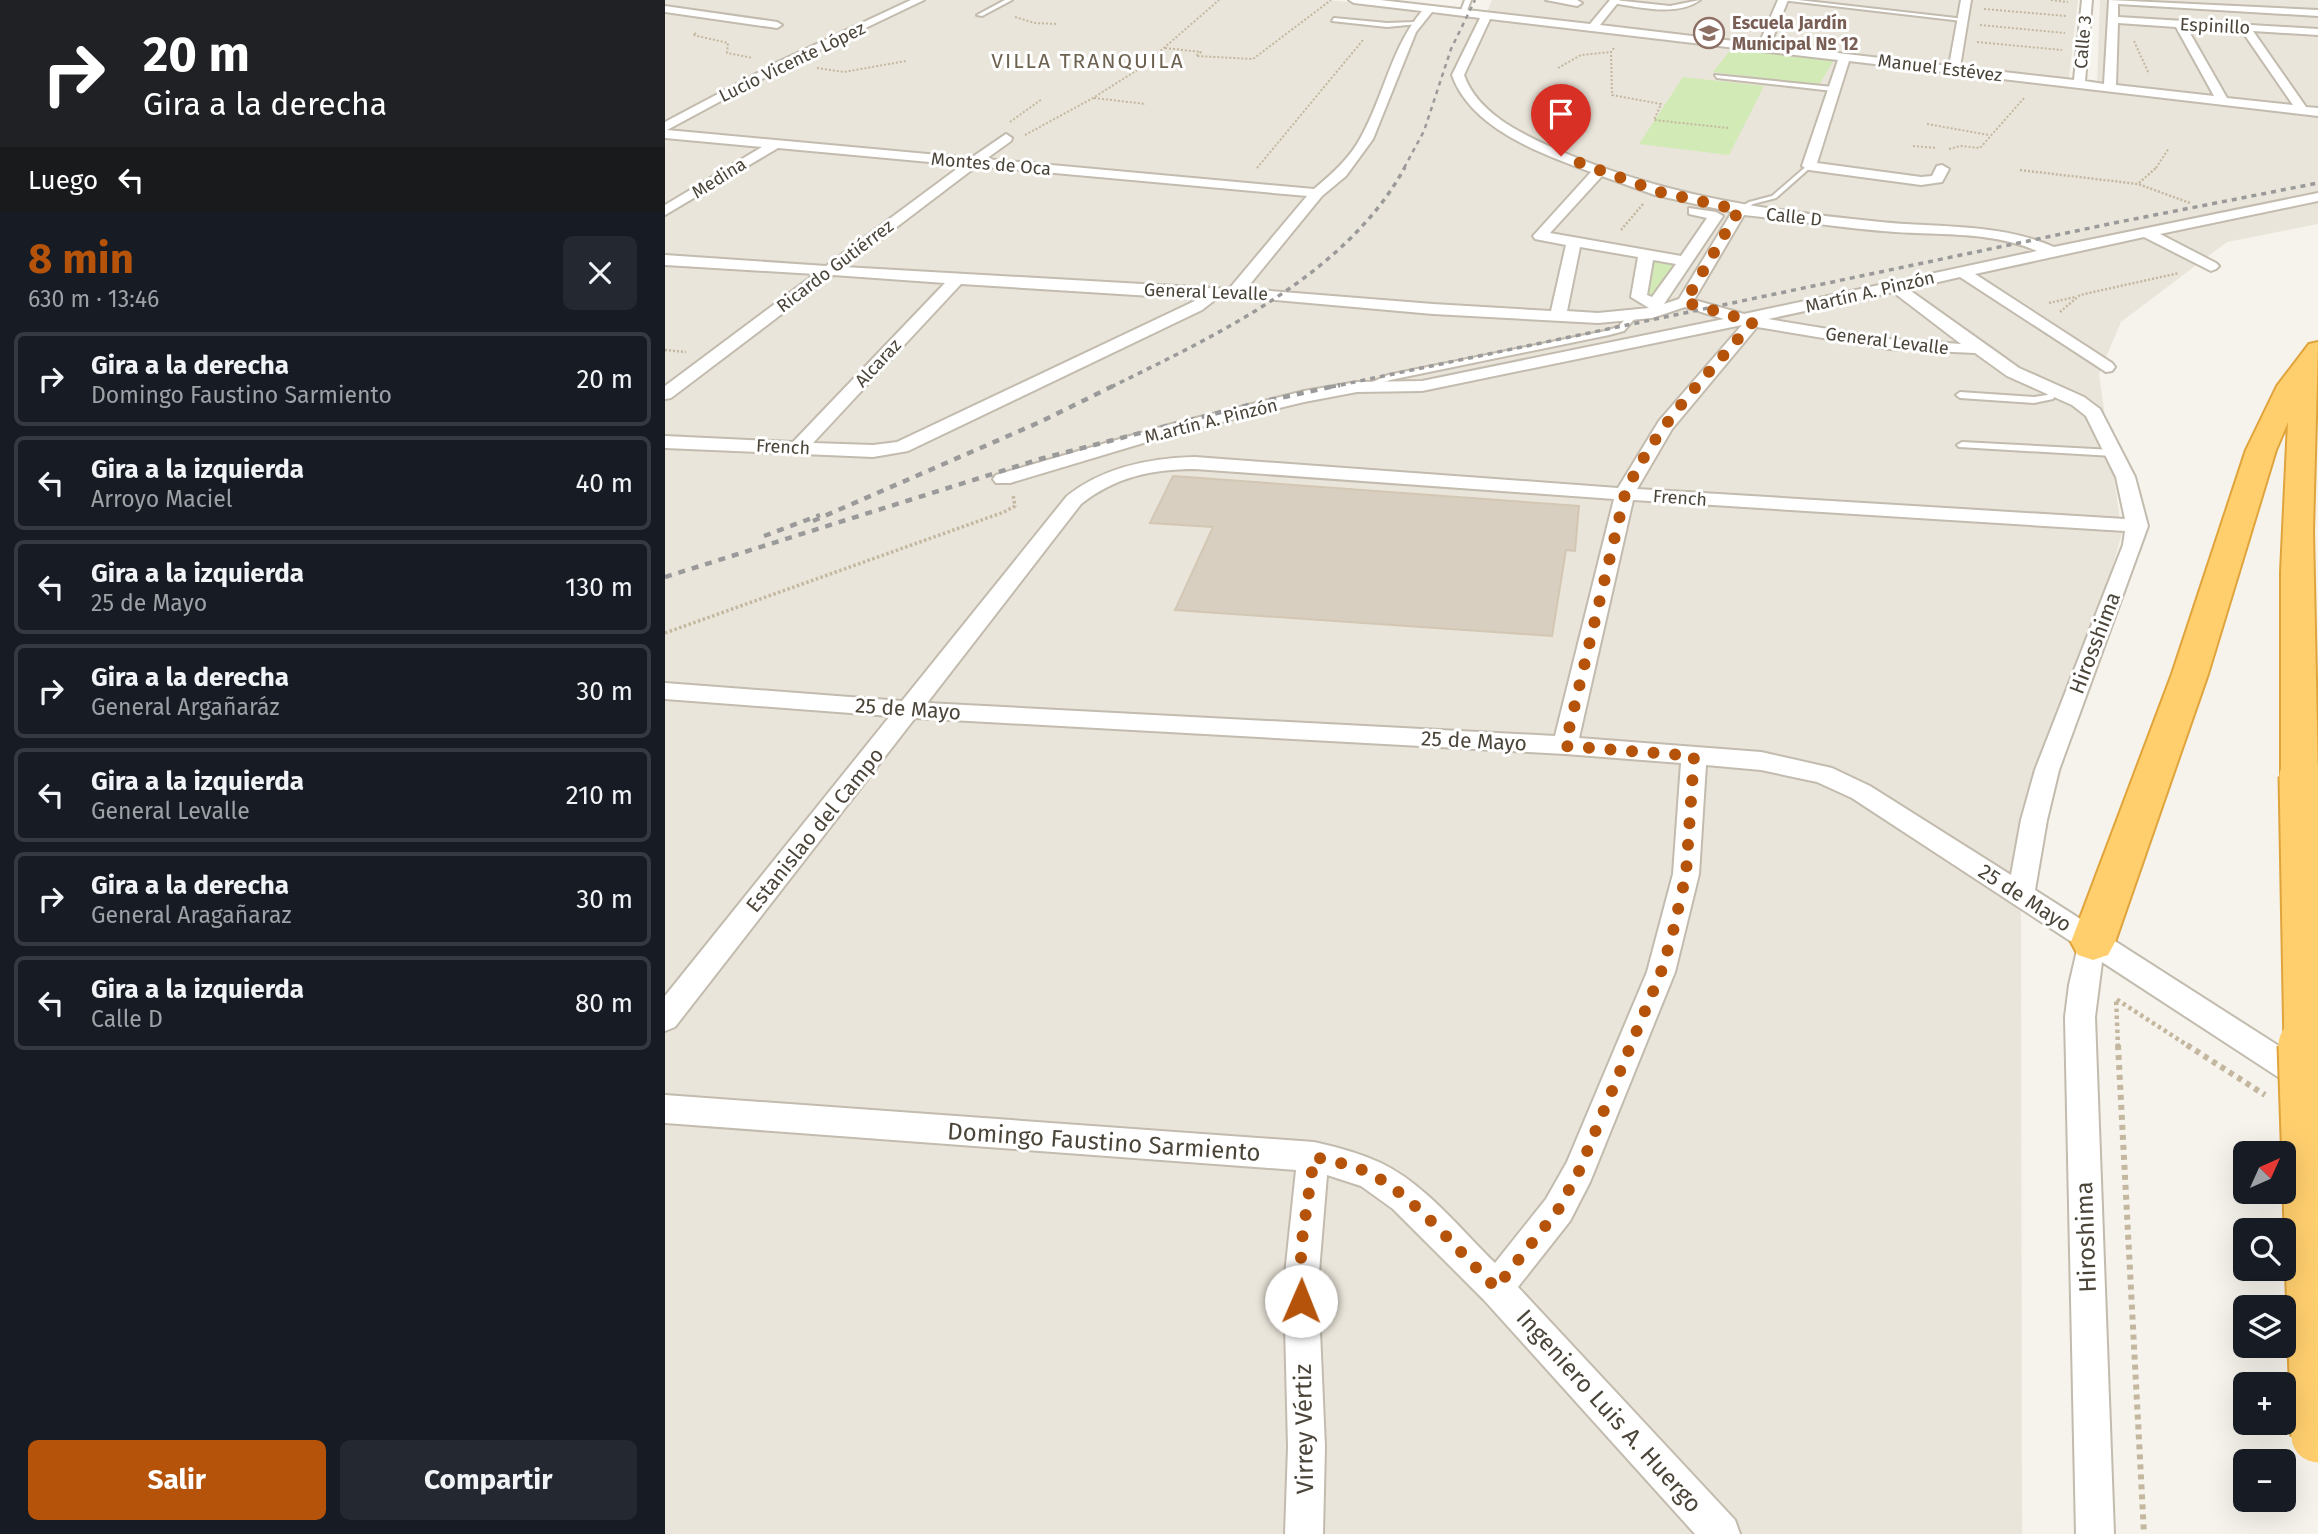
<!DOCTYPE html>
<html lang="es">
<head>
<meta charset="utf-8">
<style>
	:root { --surface:#171b24; --page:#242831; --text:#f1f3f6; --muted:#9ea1a6; --line:#363941; --accent:#b45309 }
	body { margin:0; font-family:"Fira Sans",sans-serif; background:var(--page); color:var(--text); height:100vh; display:flex; flex-direction:column; font-size:26px; white-space:nowrap }
	* { box-sizing:border-box; margin:0 }
	p { font-size:23px; color:var(--muted) }
	.icon { flex:none; width:38px; height:38px; fill:none; stroke:currentColor; stroke-width:2; stroke-linecap:round; stroke-linejoin:round }
	.map { position:relative; flex:1; overflow:hidden }
	.panel { display:flex; flex-direction:column; background:var(--surface); width:665px }
	.panel>* { flex:none }
	.banner { background:#202124; color:#fff; overflow:hidden }
	.needle { width:46px; rotate:45deg }
	.controls { position:absolute; left:1568px; top:1141px; display:grid; gap:14px }
	.controls a { display:grid; place-items:center; width:63px; height:63px; border-radius:10px; background:var(--surface); box-shadow:0 7px 28px #0002; font-size:35px }
	.pin { position:absolute; display:grid; place-items:center; width:60px; height:60px; color:#fff; margin:-72px -30px; border-radius:50% 50% 50% 0; rotate:-45deg; box-shadow:0 0 7px #0007 }
	.pin .icon { rotate:45deg }
	.me { position:absolute; width:77px; margin:-38px; rotate:1deg; stroke-linejoin:round; filter:drop-shadow(0 0 5px #0008) }
	.turn { display:flex; align-items:center; gap:24px; height:147px; padding:0 28px; font-size:32px }
	.turn .icon { width:91px; height:91px; stroke-width:2.5 }
	.turn b { display:block; font-size:49px; line-height:60px }
	.then { display:flex; align-items:center; height:66px; padding:0 28px; background:#0003; gap:14px; font-size:26px }
	.round { display:grid; place-items:center; flex:none; width:74px; height:74px; border-radius:10px; background:var(--page) }
	.head { display:flex; align-items:center; justify-content:space-between; height:119px; padding:0 28px }
	h1 { font-size:42px; font-weight:700; line-height:52px; color:var(--accent) }
	.primary-button { display:flex; gap:14px; margin-top:auto; padding:14px 28px }
	.primary-button a { flex:1; height:80px; border-radius:10px; background:var(--accent); color:#fff; font-size:28px; font-weight:700; line-height:80px; text-align:center }
	.primary-button a+a { background:var(--page); color:var(--text) }
	ul { padding:0; list-style:none }
	li { display:flex; align-items:center; gap:21px; height:94px; margin:0 14px 10px; padding:0 14px; border:4px solid var(--line); border-radius:10px }
	li div { flex:1 }
	li b { display:block; font-size:26px }
	li em { font-style:normal }
	main { display:flex; flex:1; min-height:0 }
	.map>svg:first-child { display:block }
	.residential { fill:#eae5da }
	.green { fill:#d2eab5 }
	.building { fill:#d8cfc1; stroke:#d3c7b4; stroke-width:2 }
	.lines { fill:none; stroke-linecap:round; stroke-linejoin:round }
	.lane-casing { stroke:#c2bbae; stroke-width:4 }
	.street-casing { stroke:#c2bbae; stroke-width:4 }
	.highway-casing { stroke:#e0a43c; stroke-width:4 }
	.path-far4 { stroke:#c4b79f; stroke-width:2; stroke-dasharray:2 2; stroke-linecap:butt }
	.path-far3 { stroke:#c4b79f; stroke-width:2.5; stroke-dasharray:2 2; stroke-linecap:butt }
	.path-far2 { stroke:#c4b79f; stroke-width:3.5; stroke-dasharray:2.5 2.5; stroke-linecap:butt }
	.path-far1 { stroke:#c4b79f; stroke-width:4.5; stroke-dasharray:3.5 3.5; stroke-linecap:butt }
	.path { stroke:#c4b79f; stroke-width:6; stroke-dasharray:5 5; stroke-linecap:butt }
	.lane { fill:#fff; fill-rule:evenodd }
	.street { fill:#fff; fill-rule:evenodd }
	.highway { fill:#ffcf6e; fill-rule:evenodd }
	.rail-far2 { stroke:#9a9a9a; stroke-width:2.5; stroke-dasharray:4.5 4.5; stroke-linecap:butt }
	.rail-far1 { stroke:#9a9a9a; stroke-width:3.5; stroke-dasharray:5 5; stroke-linecap:butt }
	.rail { stroke:#9a9a9a; stroke-width:4.5; stroke-dasharray:7 7; stroke-linecap:butt }
	.highway-bridge-far1-casing { stroke:#e0a43c; stroke-width:45; stroke-linecap:butt }
	.highway-bridge-casing { stroke:#e0a43c; stroke-width:57; stroke-linecap:butt }
	.highway-bridge-far1 { stroke:#ffcf6e; stroke-width:41 }
	.highway-bridge { stroke:#ffcf6e; stroke-width:53 }
	.route { stroke:#b45309; stroke-width:12; stroke-dasharray:0 21.6 }
	.labels { text-anchor:middle; dominant-baseline:central; stroke-width:6; stroke-linejoin:round; paint-order:stroke }
	.far-education-label { font-size:18px; font-weight:bold; fill:#785e54; stroke:#fff; text-anchor:start }
	.far-street-label { font-size:18px; fill:#4b4439; stroke:#fff }
	.far-quarter-label { font-size:21px; letter-spacing:2px; fill:#6e6250; stroke:#fff }
	.street-label { font-size:21px; fill:#4b4439; stroke:#fff }
	.near-street-label { font-size:24px; fill:#4b4439; stroke:#fff }
</style>
</head>
<body>
<main>
<section class="panel">
<div class="banner">
<div class="turn"><svg class="icon" aria-label="right" viewBox="0 0 24 24"><path d="M7 20v-9h11M14 6l5 5-5 5"/></svg><div><b>20 m</b>Gira a la derecha</div></div>
<div class="then">Luego<svg class="icon" aria-label="left" viewBox="0 0 24 24"><path d="M17 20v-9H6M10 6l-5 5 5 5"/></svg></div>
</div>
<div class="head"><div><h1>8 min</h1><p>630 m · 13:46</p></div><a class="round"><svg class="icon" aria-label="close" viewBox="0 0 24 24"><path d="M6 6l12 12M18 6L6 18"/></svg></a></div>
<ul>
<li><svg class="icon" aria-label="right" viewBox="0 0 24 24"><path d="M7 20v-9h11M14 6l5 5-5 5"/></svg><div><b>Gira a la derecha</b><p>Domingo Faustino Sarmiento</p></div><em>20 m</em></li>
<li><svg class="icon" aria-label="left" viewBox="0 0 24 24"><path d="M17 20v-9H6M10 6l-5 5 5 5"/></svg><div><b>Gira a la izquierda</b><p>Arroyo Maciel</p></div><em>40 m</em></li>
<li><svg class="icon" aria-label="left" viewBox="0 0 24 24"><path d="M17 20v-9H6M10 6l-5 5 5 5"/></svg><div><b>Gira a la izquierda</b><p>25 de Mayo</p></div><em>130 m</em></li>
<li><svg class="icon" aria-label="right" viewBox="0 0 24 24"><path d="M7 20v-9h11M14 6l5 5-5 5"/></svg><div><b>Gira a la derecha</b><p>General Argañaráz</p></div><em>30 m</em></li>
<li><svg class="icon" aria-label="left" viewBox="0 0 24 24"><path d="M17 20v-9H6M10 6l-5 5 5 5"/></svg><div><b>Gira a la izquierda</b><p>General Levalle</p></div><em>210 m</em></li>
<li><svg class="icon" aria-label="right" viewBox="0 0 24 24"><path d="M7 20v-9h11M14 6l5 5-5 5"/></svg><div><b>Gira a la derecha</b><p>General Aragañaraz</p></div><em>30 m</em></li>
<li><svg class="icon" aria-label="left" viewBox="0 0 24 24"><path d="M17 20v-9H6M10 6l-5 5 5 5"/></svg><div><b>Gira a la izquierda</b><p>Calle D</p></div><em>80 m</em></li>
</ul>
<div class="primary-button"><a>Salir</a><a>Compartir</a></div>
</section>
<div class="map">
<svg width="1653" height="1534" viewBox="0 0 1653 1534">
	<rect width="100%" height="100%" fill="#f6f3ec"/>
	<path class="residential" d="M 0,0 L 665,0 L 1653,115 L 1653,224 L 1562,242 L 1456,322 L 1434,374 L 1457,533 L 1356,895 L 1357,1534 L 0,1534 Z
		M 827,0 L 1413,0 L 1404,78 L 822,12 Z
		M 1435,0 L 1653,0 L 1653,108 L 1432,83 Z"/>
	<path class="green" d="M 1067,48 L 1169,60 L 1154,85 L 1048,72 Z
		M 1018,77 L 1099,86 L 1064,155 L 974,144 Z
		M 989,258 L 1013,263 L 987,298 L 980,294 Z"/>
	<path class="building" d="M 508,476 L 914,506 L 910,551 L 901,550 L 887,636 L 510,610 L 548,527 L 485,523 Z"/>
	<g class="lines">
		<g class="lane-casing">
			<path id="lane" d="M 340,0 L 347,0 L 317,16 L 312,15 Z
				M 800,0 L 806,0 L 801,13 L 798,15 L 795,13 Z
				M 949,0 L 1005,6 L 1035,0 C 1012,17 973,7 947,3 Z
				M 1116,0 L 1133,0 L 1300,19 L 1297,21 Z
				M 669,18 L 722,23 L 750,22 L 753,24 L 722,27 L 667,21 Z
				M 1050,75 L 1168,87 L 1171,89 L 1168,91 L 1052,78 Z
				M 1144,164 L 1146,165 L 1146,167 L 1111,198 L 1088,204 L 1077,211 L 1071,210 L 1084,202 L 1107,196 Z
				M 964,315 L 971,317 L 959,331 L 944,335 L 725,380 L 705,388 L 701,385 L 723,375 L 940,331 L 953,327 Z
				M 1388,389 L 1392,392 L 1388,399 L 1369,403 L 1295,398 L 1291,395 L 1295,392 L 1369,397 L 1382,395 Z
				M 1297,442 L 1448,450 L 1453,453 L 1448,456 L 1294,447 L 1292,445 Z"/>
		</g>
		<g class="street-casing">
			<path id="street" d="M 246,0 L 259,0 L 121,66 L 2,130 L 306,158 L 341,134 L 347,138 L 346,141 L 321,159 L 649,189 C 667,174 685,158 696,137 C 719,96 726,48 757,11 L 689,3 L 684,0 L 715,0 L 925,24 L 945,0 L 955,0 L 935,25 L 1094,44 L 1113,0 L 1123,0 L 1105,45 L 1284,66 L 1296,0 L 1306,0 L 1295,67 L 1409,80 L 1417,0 L 1427,0 L 1420,81 L 1439,84 L 1444,0 L 1653,10 L 1653,16 L 1453,4 L 1453,17 L 1653,29 L 1653,35 L 1588,31 L 1641,107 L 1653,108 L 1653,116 L 1184,61 L 1152,163 L 1256,177 L 1267,176 L 1272,166 L 1277,165 L 1284,169 L 1277,182 L 1256,185 L 1144,170 L 1137,166 L 1173,60 L 825,19 L 799,75 C 812,112 853,132 886,147 C 996,196 1099,210 1216,222 C 1275,228 1334,223 1389,247 L 1653,193 L 1653,201 L 1495,234 L 1551,263 L 1554,266 L 1551,269 L 1546,271 L 1479,237 L 1310,274 L 1447,363 L 1450,367 L 1447,371 L 1441,372 L 1295,277 L 1243,289 L 1354,368 L 1419,397 L 1435,409 L 1470,477 L 1483,526 L 1394,770 L 1382,820 L 1370,890 L 1653,1071 L 1652,1088 L 1641,1091 L 1630,1088 L 1437,962 L 1430,1017 L 1449,1534 L 1411,1534 L 1400,1017 L 1404,985 L 1413,946 L 1187,798 L 1152,782 L 1096,770 L 1041,765 L 1034,874 L 1010,972 L 925,1182 L 905,1221 L 853,1287 L 1070,1520 L 1075,1534 L 1030,1534 L 819,1300 L 728,1209 L 696,1186 L 662,1175 L 653,1284 L 660,1447 L 658,1534 L 620,1534 L 623,1447 L 619,1284 L 631,1170 L 0,1123 L 0,1095 L 649,1142 C 672,1147 694,1153 716,1163 C 760,1184 795,1229 830,1263 L 881,1199 L 902,1162 L 982,972 L 1008,874 L 1016,763 L 900,754 L 250,718 L 10,1027 L 0,1031 L 0,996 L 225,716 L 0,699 L 0,683 L 237,701 L 402,496 C 439,467 484,458 530,457 L 953,488 L 994,421 L 1077,325 L 757,391 L 692,392 L 639,402 L 515,432 L 345,483 L 331,483 L 328,479 L 331,475 L 503,425 L 639,391 L 692,382 L 757,381 L 1059,319 L 1020,307 L 987,318 L 933,323 L 768,314 L 587,298 L 551,299 L 537,310 L 243,451 L 208,457 L 0,448 L 0,436 L 128,442 L 280,283 L 168,275 L 6,398 L 0,399 L 0,386 L 150,274 L 0,265 L 0,255 L 161,266 L 297,165 L 113,148 L 0,215 L 0,205 L 97,147 L 0,138 L 0,122 L 113,62 ZM 767,12 L 815,18 L 787,75 C 806,129 877,154 926,172 L 868,236 L 870,239 L 901,245 L 886,311 L 768,304 L 581,289 L 657,196 L 681,176 L 708,139 L 751,32 ZM 1453,23 L 1511,27 L 1549,96 L 1451,85 ZM 1522,28 L 1577,31 L 1628,105 L 1562,98 ZM 312,166 L 642,196 L 564,289 L 179,267 ZM 937,176 L 990,195 L 1067,212 L 1014,299 L 999,304 L 1058,216 L 1051,212 L 1024,208 L 1024,214 L 1042,218 L 1016,256 L 885,233 ZM 1079,215 C 1126,220 1172,227 1218,231 C 1269,236 1325,230 1372,251 L 1079,314 L 1029,300 ZM 915,247 L 973,257 L 966,297 L 984,308 L 933,313 L 902,311 ZM 988,260 L 1011,264 L 987,297 L 982,295 ZM 296,284 L 534,299 L 232,442 L 208,445 L 148,443 ZM 1228,292 L 1296,344 L 1224,339 L 1103,319 ZM 1092,327 L 1224,349 L 1310,353 L 1342,376 L 1407,405 L 1421,416 L 1451,477 L 1460,519 L 972,489 L 1007,429 ZM 530,469 L 949,499 L 890,736 L 262,703 L 416,504 C 450,477 487,469 530,469 ZM 968,500 L 1460,531 L 1458,545 L 1370,770 L 1356,820 L 1346,875 L 1205,786 L 1167,768 L 1096,752 L 914,738 Z
				M 881,0 L 912,0 L 917,3 L 912,6 Z
				M 0,6 L 112,22 L 117,25 L 112,28 L 0,12 Z"/>
		</g>
		<g class="highway-casing">
			<path id="highway" d="M 1653,342 L 1648,531 L 1653,778 L 1649,786 L 1635,790 L 1621,786 L 1616,776 L 1616,572 L 1623,422 L 1611,450 L 1543,674 L 1450,942 L 1443,955 L 1428,960 L 1413,955 L 1406,942 L 1507,674 L 1581,450 L 1612,386 L 1644,344 Z"/>
		</g>
		<path class="path-far4" d="M 1386,0 L 1403,2
			M 1319,9 L 1401,16
			M 350,17 L 370,23 L 393,24
			M 1315,25 L 1400,33
			M 31,33 L 28,35 L 63,43 L 62,53 L 88,58
			M 1469,41 L 1484,74
			M 1312,42 L 1397,50
			M 500,48 L 536,52 L 531,56 L 588,59 L 666,0
			M 949,48 L 946,52 L 947,95 L 996,104 L 989,120 L 1063,128
			M 152,68 L 179,72 L 241,61
			M 893,68 L 916,55 L 946,52
			M 429,98 L 481,104
			M 345,122 L 377,99
			M 1262,124 L 1324,135
			M 360,135 L 428,98 L 477,67 L 554,0
			M 1248,146 L 1272,148
			M 1284,149 L 1296,146 L 1315,148 L 1360,97
			M 592,168 L 698,40
			M 1491,168 L 1504,148"/>
		<path class="path-far3" d="M 1355,170 L 1473,184 L 1525,203
			M 1474,183 L 1492,167
			M 956,230 L 978,204
			M 1384,303 L 1410,297
			M 1395,312 L 1415,295 L 1514,273
			M 0,350 L 21,352"/>
		<path class="path-far2" d="M 0,633 L 339,512 L 350,506 L 348,495"/>
		<path class="path-far1" d="M 1453,1047 L 1451,999 L 1525,1047"/>
		<path class="path" d="M 1453,1045 L 1479,1534
			M 1522,1045 L 1600,1095"/>
		<use href="#lane" class="lane"/>
		<use href="#street" class="street"/>
		<use href="#highway" class="highway"/>
		<path class="rail-far2" d="M 739,168 L 759,131 L 786,49 L 810,0"/>
		<path class="rail-far1" d="M 446,387 C 552,335 682,274 740,167
			M 666,387 L 1449,223 L 1653,183"/>
		<path class="rail" d="M 148,521 L 375,422 L 450,385
			M 99,536 L 155,515
			M 0,577 L 375,459 L 591,403 L 675,385"/>
		<g class="highway-bridge-far1-casing">
			<path id="highway-bridge-far1" d="M 1635,776 L 1640,1047"/>
		</g>
		<g class="highway-bridge-casing">
			<path id="highway-bridge" d="M 1640,1045 L 1653,1436"/>
		</g>
		<use href="#highway-bridge-far1" class="highway-bridge-far1"/>
		<use href="#highway-bridge" class="highway-bridge"/>
	</g>
	<g class="lines">
		<path class="route" d="M 636,1301 L 636,1247 L 649,1157 C 668,1161 688,1165 706,1174 C 750,1197 795,1253 831,1288 L 893,1210 L 914,1171 L 996,972 L 1007,936 L 1021,874 L 1029,756 L 900,746 L 960,494 C 988,429 1041,376 1088,322 L 1020,302 L 1074,210 L 995,192 L 896,156"/>
	</g>
	<defs>
		<g id="school-ring" transform="scale(1.575)"><circle r="9.5" fill="#fff" stroke="#8d6e63" stroke-width="1.5"/><path d="M0-5L7-2L0 1L-7-2ZM-4 1L0 2.5L4 1V4Q0 6-4 4Z" fill="#8d6e63"/></g>
	</defs>
	<g fill-rule="evenodd">
		<use href="#school-ring" x="1044" y="33"/>
	</g>
	<g class="labels">
		<g class="far-education-label">
			<text x="1067" y="23">Escuela Jardín<tspan x="1067" dy="21">Municipal Nº 12</tspan></text>
		</g>
		<g class="far-street-label">
			<text transform="translate(1550 26) rotate(3)">Espinillo</text>
			<text transform="translate(1418 42) rotate(-85)">Calle 3</text>
			<text transform="translate(127 62) rotate(-26)">Lucio Vicente López</text>
			<text transform="translate(1275 68) rotate(7)">Manuel Estévez</text>
			<text transform="translate(326 164) rotate(5)">Montes de Oca</text>
			<text transform="translate(54 178) rotate(-32)">Medina</text>
			<text transform="translate(1129 217) rotate(6)">Calle D</text>
			<text transform="translate(170 266) rotate(-37)">Ricardo Gutiérrez</text>
			<text transform="translate(541 292) rotate(2)">General Levalle</text>
			<text transform="translate(1205 292) rotate(-13)">Martín A. Pinzón</text>
			<text transform="translate(1222 341) rotate(7)">General Levalle</text>
			<text transform="translate(213 363) rotate(-47)">Alcaraz</text>
			<text transform="translate(546 421) rotate(-14)">M.artín A. Pinzón</text>
			<text transform="translate(118 447) rotate(3)">French</text>
			<text transform="translate(1015 498) rotate(4)">French</text>
		</g>
		<g class="far-quarter-label">
			<text x="423" y="61">VILLA TRANQUILA</text>
		</g>
		<g class="street-label">
			<text transform="translate(1430 643) rotate(-69)">Hirosshima</text>
			<text transform="translate(243 709) rotate(4)">25 de Mayo</text>
			<text transform="translate(809 741) rotate(3)">25 de Mayo</text>
			<text transform="translate(150 830) rotate(-51)">Estanislao del Campo</text>
			<text transform="translate(1360 898) rotate(33)">25 de Mayo</text>
		</g>
		<g class="near-street-label">
			<text transform="translate(439 1142) rotate(4)">Domingo Faustino Sarmiento</text>
			<text transform="translate(1421 1237) rotate(-92)">Hiroshima</text>
			<text transform="translate(944 1411) rotate(48)">Ingeniero Luis A. Huergo</text>
			<text transform="translate(639 1429) rotate(-91)">Virrey Vértiz</text>
		</g>
	</g>
</svg>
<div class="controls">
<a><svg class="needle" viewBox="-14 -14 28 28"><path d="M0-13l5 13h-10z" fill="#e53935"/><path d="M0 13l5-13h-10z" fill="#9ea1a6"/></svg></a>
<a><svg class="icon" aria-label="search" viewBox="0 0 24 24"><circle cx="10" cy="10" r="6"/><path d="M15 15l6 6"/></svg></a>
<a><svg class="icon" aria-label="layers" viewBox="0 0 24 24"><path d="M12 4l9 5-9 5-9-5zM3 14l9 5 9-5"/></svg></a>
<a>+</a>
<a>−</a>
</div>
<div class="pin" style="left:896px;top:156px;background:#d93025"><svg class="icon" aria-label="arrive" viewBox="0 0 24 24"><path d="M6 21V4h12l-3 4 3 4H6"/></svg></div>
<svg class="me" style="left:636px;top:1301px" viewBox="-20 -20 40 40"><circle r="19" fill="#fff"/><path d="M0-13L10 11 0 6-10 11z" fill="#b45309"/></svg>
</div>
</main>
</body>
</html>
